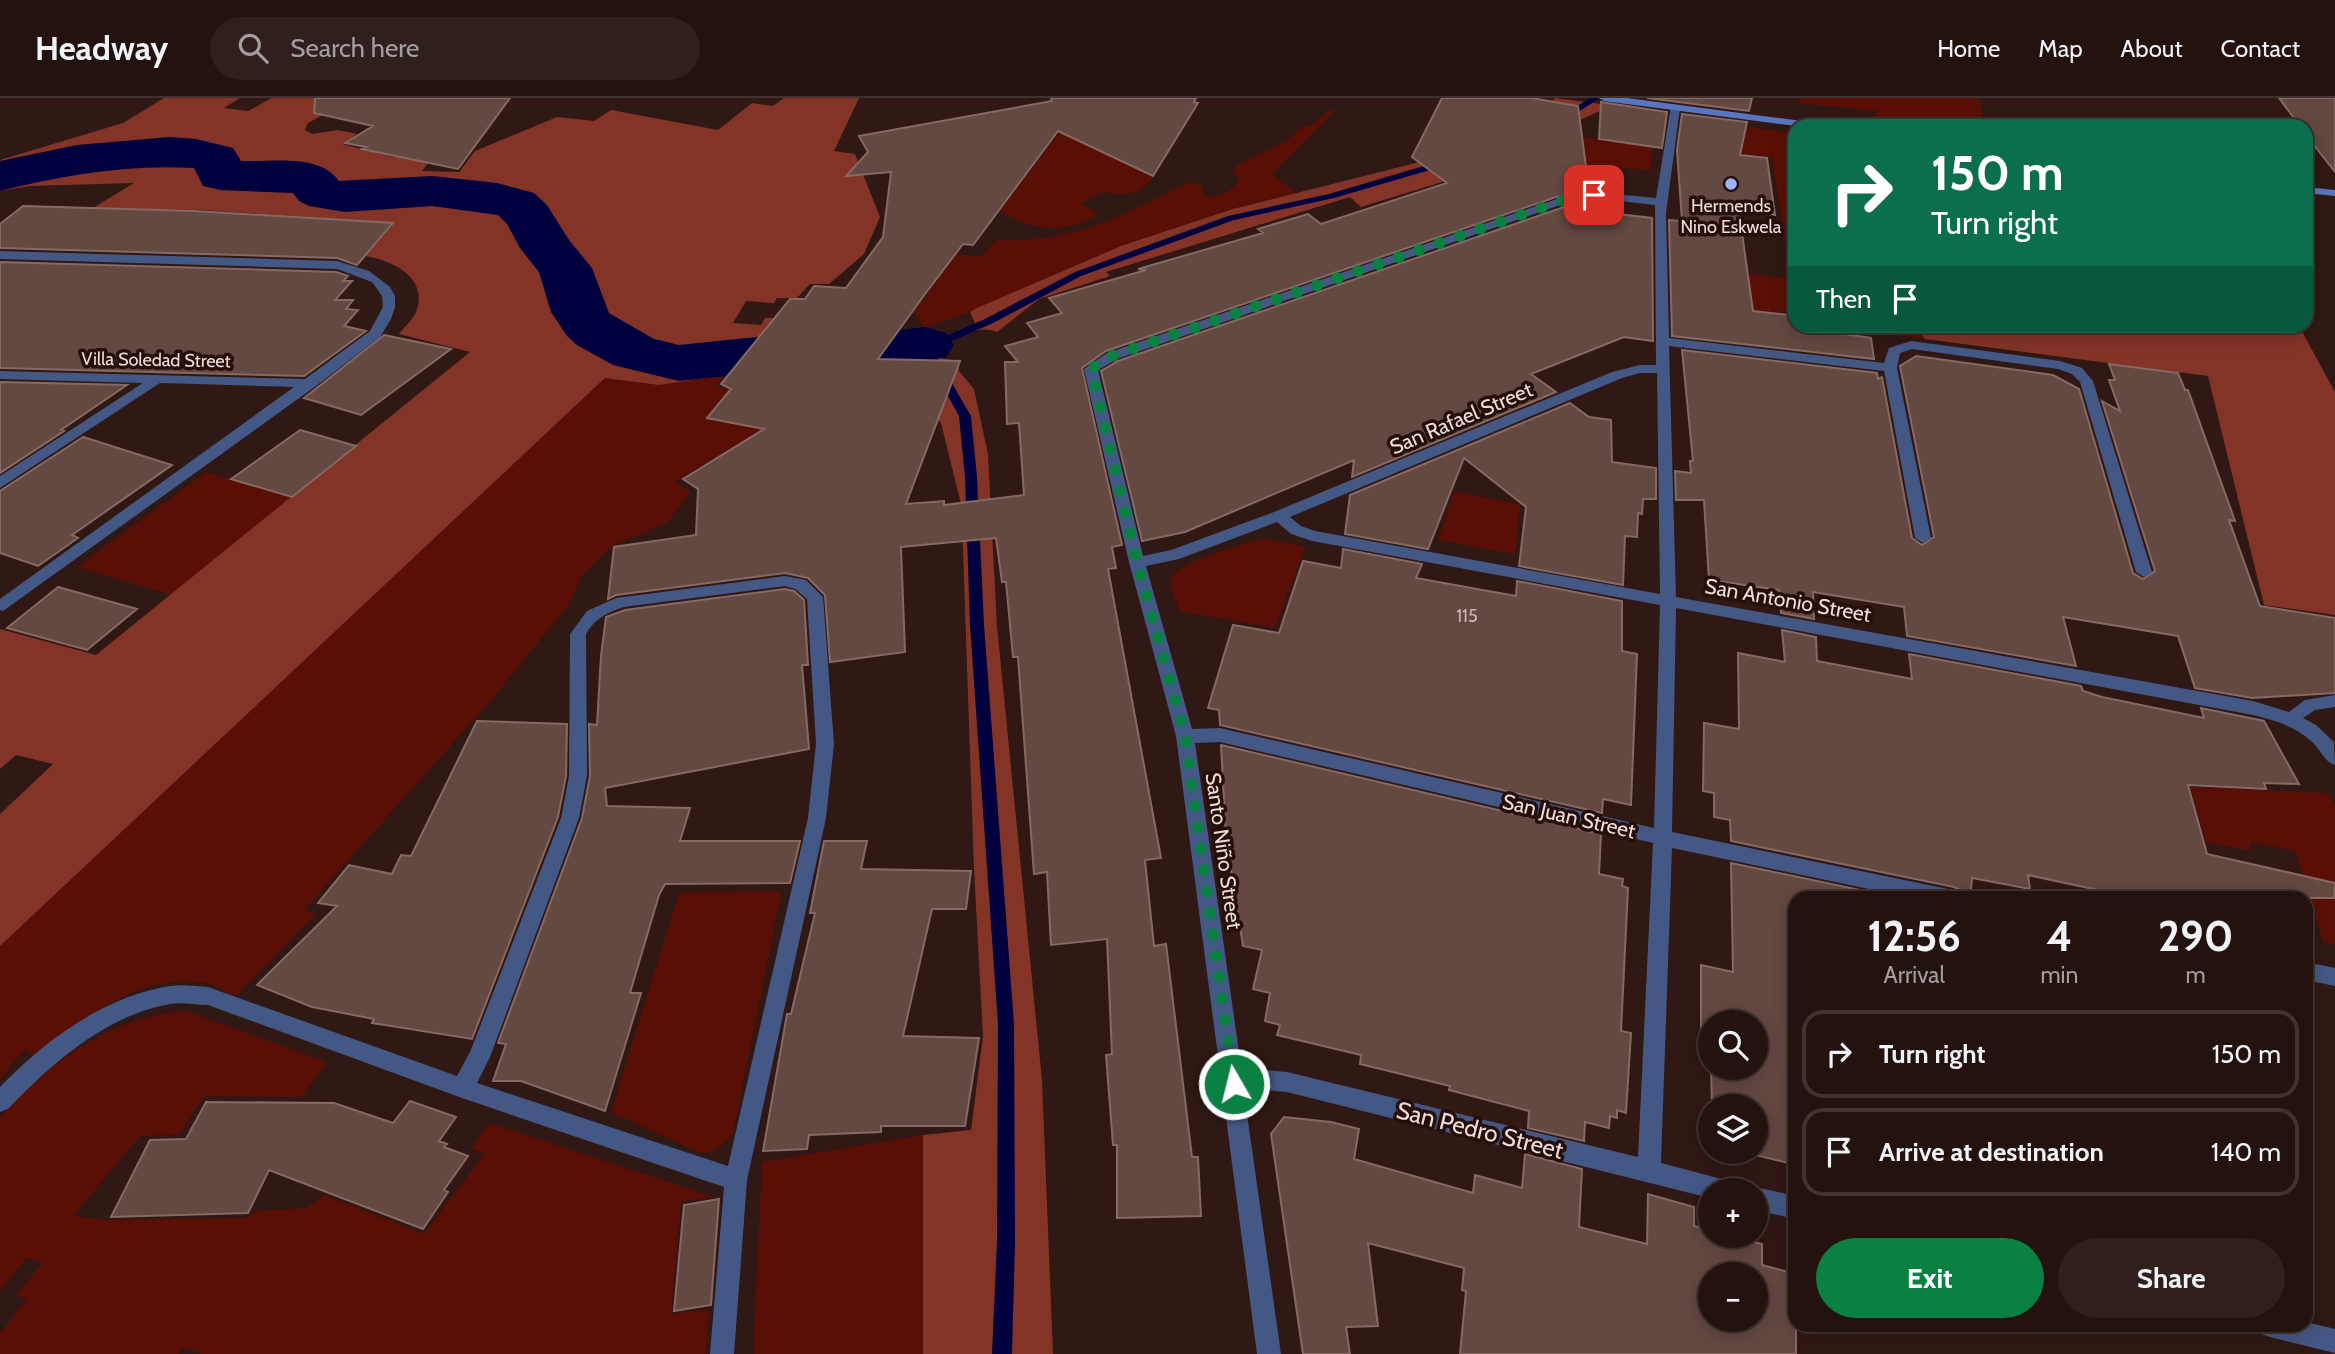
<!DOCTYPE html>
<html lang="en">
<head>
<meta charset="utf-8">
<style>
	:root { --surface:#24120f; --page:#30201d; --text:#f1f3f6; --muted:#a39e9e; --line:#41322f; --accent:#0b8043 }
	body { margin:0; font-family:Cabin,sans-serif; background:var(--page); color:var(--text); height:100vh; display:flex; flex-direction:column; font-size:26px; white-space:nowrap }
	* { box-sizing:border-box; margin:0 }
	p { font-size:23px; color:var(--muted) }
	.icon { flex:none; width:38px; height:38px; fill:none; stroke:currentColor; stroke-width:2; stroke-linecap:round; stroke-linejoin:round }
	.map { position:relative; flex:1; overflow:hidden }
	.side { position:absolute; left:1788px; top:793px; width:525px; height:441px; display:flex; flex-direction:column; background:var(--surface); border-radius:21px; box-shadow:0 4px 18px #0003,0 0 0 2px var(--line) }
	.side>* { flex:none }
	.top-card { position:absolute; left:1788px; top:21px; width:525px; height:214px; border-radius:21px; box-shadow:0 4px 18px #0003,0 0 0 2px var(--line); background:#0b6e4f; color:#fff; overflow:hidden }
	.fabs { position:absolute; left:1698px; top:912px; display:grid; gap:14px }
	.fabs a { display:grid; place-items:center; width:70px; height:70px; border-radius:50%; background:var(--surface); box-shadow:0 4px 18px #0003,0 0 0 2px var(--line); font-size:35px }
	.pin { position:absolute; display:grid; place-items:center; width:60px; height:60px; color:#fff; margin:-30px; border-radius:14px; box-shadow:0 4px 10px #0006 }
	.me { position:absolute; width:77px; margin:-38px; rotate:352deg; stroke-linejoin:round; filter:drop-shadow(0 0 5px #0008) }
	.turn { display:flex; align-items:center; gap:24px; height:147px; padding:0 28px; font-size:32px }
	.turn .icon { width:91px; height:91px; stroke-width:2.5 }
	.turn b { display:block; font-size:49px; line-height:60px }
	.then { display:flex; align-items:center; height:66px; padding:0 28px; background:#0003; gap:14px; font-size:26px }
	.eta { display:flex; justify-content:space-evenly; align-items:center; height:119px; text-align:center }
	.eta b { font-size:42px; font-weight:700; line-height:49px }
	.cta { display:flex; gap:14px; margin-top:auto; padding:14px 28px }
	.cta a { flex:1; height:80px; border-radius:42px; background:var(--accent); color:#fff; font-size:28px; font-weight:700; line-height:80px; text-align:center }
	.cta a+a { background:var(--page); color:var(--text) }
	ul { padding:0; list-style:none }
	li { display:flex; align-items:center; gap:21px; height:88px; margin:0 14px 10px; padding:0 14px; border:4px solid var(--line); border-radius:21px }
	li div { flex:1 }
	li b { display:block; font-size:26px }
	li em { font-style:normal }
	header { display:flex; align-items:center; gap:42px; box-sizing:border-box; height:98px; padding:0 35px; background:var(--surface); border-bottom:2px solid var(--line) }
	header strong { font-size:33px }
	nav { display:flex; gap:38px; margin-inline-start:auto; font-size:24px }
	.search { width:490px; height:63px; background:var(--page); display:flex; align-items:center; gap:18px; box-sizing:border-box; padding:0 24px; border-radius:38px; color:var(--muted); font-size:26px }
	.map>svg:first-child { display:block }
	.green { fill:#5a0f06 }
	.forest { fill:#843327 }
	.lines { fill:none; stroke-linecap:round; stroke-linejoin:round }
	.stream { fill:#01003e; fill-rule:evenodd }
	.river { fill:#01003e; fill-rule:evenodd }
	.building { fill:#644842; stroke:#876963; stroke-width:2; fill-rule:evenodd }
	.street { fill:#445885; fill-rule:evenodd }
	.secondary { fill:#5876c0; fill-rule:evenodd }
	.route { stroke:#0b8043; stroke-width:12; stroke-dasharray:0 21.6 }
	.poi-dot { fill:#97b6fd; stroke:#260f0b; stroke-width:2.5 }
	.labels { text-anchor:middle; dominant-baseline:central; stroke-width:7; stroke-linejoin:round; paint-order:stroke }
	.far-poi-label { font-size:18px; fill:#eedcd8; stroke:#260f0b }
	.far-street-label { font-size:18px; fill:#eedcd8; stroke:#260f0b }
	.number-label { font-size:18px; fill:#ccb7b2 }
	.street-label { font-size:21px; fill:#eedcd8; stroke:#260f0b }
	.near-street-label { font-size:24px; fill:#eedcd8; stroke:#260f0b }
</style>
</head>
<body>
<header>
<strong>Headway</strong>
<div class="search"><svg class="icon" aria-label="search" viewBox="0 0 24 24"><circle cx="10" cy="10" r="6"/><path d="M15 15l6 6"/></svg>Search here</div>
<nav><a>Home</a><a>Map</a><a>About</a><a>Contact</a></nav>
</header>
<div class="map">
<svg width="2335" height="1256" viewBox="0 0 2335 1256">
	<rect width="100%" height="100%" fill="#301814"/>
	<path class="green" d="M 1085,0 L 1192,17 L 1167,38 L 1149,76 L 1153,79 C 1142,96 1121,100 1104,93 L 1081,105 L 1097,115 L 1095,119 C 1055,136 1038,134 1000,113 Z
		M 1800,0 L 1979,0 L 1985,28 L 1912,28 L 1875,24 L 1876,13 L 1800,5 Z
		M 1329,12 L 1335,13 L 1272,76 L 1296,95 L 1233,111 L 1121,148 L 970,214 L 924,230 L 914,214 L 957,156 L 981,159 L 996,142 C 1074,145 1118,119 1185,86 L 1192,84 L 1202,88 L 1205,99 C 1222,98 1231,95 1240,80 L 1232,74 L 1237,67 L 1288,42 L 1299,31 L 1313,26 Z
		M 1698,23 L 1795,35 L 1795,216 L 1682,204 L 1679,169 L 1791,180 L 1772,59 L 1694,50 Z
		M 1549,34 L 1652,48 L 1651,72 L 1567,66 Z
		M 1827,228 L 1915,228 L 1925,241 Z
		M 846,261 L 726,368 L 713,360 L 675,384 L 690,394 L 668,424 L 610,449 L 582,477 L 569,506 L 494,599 L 305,811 L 316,816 L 235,899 C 224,894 212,885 200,884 C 139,876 80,923 34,957 L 24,952 L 0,981 L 0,848 L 605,280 L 659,287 L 725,276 L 716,289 L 791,300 Z
		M 206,374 L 292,399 L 171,497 L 77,469 Z
		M 1454,394 L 1520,406 L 1515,456 L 1438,442 Z
		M 1255,442 L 1272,442 L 1305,449 L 1275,530 L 1180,513 C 1177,504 1168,490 1171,481 C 1177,463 1237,449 1255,442 Z
		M 2190,689 L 2329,695 L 2335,707 L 2335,846 L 2323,844 L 2295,753 L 2250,744 L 2251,753 L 2206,744 Z
		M 782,793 L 733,1034 C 725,1047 713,1056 698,1054 L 611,1014 L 679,795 Z
		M 186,913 L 327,964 L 301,999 L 204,998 L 180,1036 L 140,1038 L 73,1118 L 107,1122 L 245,1120 L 256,1113 L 306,1110 L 324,1097 L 424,1136 L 484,1056 L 471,1050 L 489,1025 L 714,1099 L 681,1104 L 671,1216 L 709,1211 L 706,1256 L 202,1256 L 184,1249 L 178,1256 L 0,1256 L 0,1235 L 27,1201 L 16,1198 L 43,1164 L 26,1160 L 0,1193 L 0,1019 C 45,966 114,917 186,913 Z
		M 923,1037 L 923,1256 L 753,1256 L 762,1064 Z"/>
	<path class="forest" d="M 164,0 L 240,0 L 224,10 L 248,13 L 272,0 L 355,0 L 308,25 L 305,32 L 312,36 L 338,32 L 357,36 L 342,46 L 392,59 L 442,29 L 436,55 L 422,73 L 459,74 L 475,53 L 557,19 L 594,23 L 611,12 L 718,32 L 752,5 L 773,8 L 784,0 L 859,0 L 834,53 L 855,56 L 880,119 L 864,156 L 829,186 L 810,186 L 797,200 L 777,200 L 774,205 L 746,203 L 733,225 L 761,227 L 765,220 L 784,220 L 884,242 L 903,238 L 935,243 L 972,228 L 975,225 L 970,214 L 977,210 L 1121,148 L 1233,111 L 1455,55 L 1533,26 L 1555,0 L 1639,11 L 1604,11 L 1455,80 L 1361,109 L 1350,99 L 1106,174 L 1110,178 L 1039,201 L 997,234 C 977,226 956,239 938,247 L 937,256 L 939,260 L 958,263 L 959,273 L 974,291 L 988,356 L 997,528 L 1042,982 L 1053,1256 L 923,1256 L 923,1037 L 971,1032 L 983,938 L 974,772 L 963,451 L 960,402 L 941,325 L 932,313 L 909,306 L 925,258 L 921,252 L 882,254 L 659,287 L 605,280 L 0,848 L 0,716 L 53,666 L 16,657 L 0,671 L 0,531 L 96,557 L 470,254 L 399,236 C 404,229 413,222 416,214 C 429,180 394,163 366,158 L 392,128 L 321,126 L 325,120 L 201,112 L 93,110 L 134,85 L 30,88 L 0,93 L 0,62 L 123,25 Z
		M 1915,228 L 2299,228 L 2335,294 L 2335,517 L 2264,507 L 2208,278 L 1925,241 Z"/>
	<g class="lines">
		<path class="stream" d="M 1590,0 L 1600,0 L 1567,21 L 1560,19 Z
			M 1444,62 L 1447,63 L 1447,67 L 1334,100 L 1234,122 L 1081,178 L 993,225 L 943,247 L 931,249 L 971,318 L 977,379 L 984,527 L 1014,926 L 1015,1144 L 1012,1256 L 992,1256 L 997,1144 L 998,926 L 970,527 L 965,379 L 959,318 L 920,247 L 937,242 L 985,221 L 1075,174 L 1228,118 L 1329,96 Z"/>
		<path class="river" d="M 170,39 L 196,41 L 233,50 L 241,63 C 272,64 320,55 339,83 L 432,78 L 497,85 L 534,95 L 547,107 L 569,142 L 592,170 L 609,215 L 654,241 L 679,247 L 786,236 L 892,233 L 925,229 L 946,235 L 954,247 L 946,259 L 892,269 L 786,272 L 679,283 L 613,267 L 577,247 L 567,238 L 551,214 L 539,174 L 520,150 L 507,126 L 498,117 L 432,108 L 345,114 L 309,108 L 299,103 L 293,95 L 221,92 L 203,88 L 194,70 C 129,66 63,77 0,93 L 0,63 L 77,47 Z"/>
	</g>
	<path class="building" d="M 315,0 L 510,0 L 458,71 L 362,51 L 366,49 L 345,45 L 373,28 L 314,15 Z
		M 1051,0 L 1196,0 L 1194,4 L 1198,5 L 1153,78 L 1058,33 L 973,147 L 963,146 L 925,196 L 878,261 L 960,263 L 906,406 L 944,403 L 944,407 L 1024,397 L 1019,325 L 1007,326 L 1005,264 L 1018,264 L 1005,248 L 1038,239 L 1027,225 L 1062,215 L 1049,200 L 1146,172 L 1138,171 L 1263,135 L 1258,131 L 1308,116 L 1321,126 L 1447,85 L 1412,59 L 1442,0 L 1532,0 L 1578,8 L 1589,92 L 1556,99 L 1106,253 L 1082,270 L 1122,447 L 1112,449 L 1116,470 L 1108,471 L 1161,760 L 1145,762 L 1154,848 L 1166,846 L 1192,1059 L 1198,1059 L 1201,1118 L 1117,1120 L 1117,1047 L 1113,1047 L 1106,957 L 1112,956 L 1107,841 L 1051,847 L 1047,774 L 1034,776 L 1018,559 L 1013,559 L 1006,484 L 1002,484 L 996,440 L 901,449 L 905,554 L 830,564 L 825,497 L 808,480 L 785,475 L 616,497 L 608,501 L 614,449 L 696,437 L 698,391 L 683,381 L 764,331 L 707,320 L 731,291 L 721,286 L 790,201 L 805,201 L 814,188 L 846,190 L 883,139 L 891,74 L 846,78 L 868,54 L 859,38 L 1052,3 Z
		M 1647,0 L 1752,0 L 1749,13 Z
		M 2279,0 L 2335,0 L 2335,74 L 2306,37 L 2306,28 L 2300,28 Z
		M 1601,4 L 1667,14 L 1662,50 L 1599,41 Z
		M 1682,16 L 1747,24 L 1740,57 L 1767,60 L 1775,117 L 1739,114 L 1753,213 L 1789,217 L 1790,224 L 1796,224 L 1796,228 L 1844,231 L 1844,236 L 1871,240 L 1874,261 L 1672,238 L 1669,122 L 1682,123 L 1677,52 Z
		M 1590,103 L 1592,113 L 1652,120 L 1653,243 L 1624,239 L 1531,276 L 1556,294 L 1352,379 L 1354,362 L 1185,434 L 1142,443 L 1101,273 L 1118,263 L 1564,109 Z
		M 23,108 L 194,113 L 393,125 L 357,167 L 337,160 L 0,150 L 0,126 Z
		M 0,164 L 336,174 L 348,178 L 343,183 L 352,183 L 335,202 L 353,202 L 346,211 L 358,212 L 344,228 L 366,233 L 304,278 L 0,270 Z
		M 384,237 L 451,251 L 361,317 L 304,300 Z
		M 1682,252 L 1877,275 L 1878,281 L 1882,279 L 1912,440 L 1922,447 L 1934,439 L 1900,268 L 1916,258 L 2053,277 L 2079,291 L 2133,475 L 2143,481 L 2155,473 L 2102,303 L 2120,313 L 2109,282 L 2115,282 L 2109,266 L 2178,275 L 2185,292 L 2188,292 L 2235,423 L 2229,422 L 2260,508 L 2335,520 L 2335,595 L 2252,600 L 2195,590 L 2178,538 L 2063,519 L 2076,568 L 1907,538 L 1904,509 L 1813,494 L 1814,521 L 1781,515 L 1779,492 L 1709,482 L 1704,402 L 1676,402 L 1675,373 L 1691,375 L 1690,363 L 1693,363 Z
		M 0,284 L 127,287 L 61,332 L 64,333 L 0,375 Z
		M 1570,305 L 1589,319 L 1611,322 L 1612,364 L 1656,370 L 1656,401 L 1643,401 L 1642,416 L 1638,415 L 1637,439 L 1625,438 L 1623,487 L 1519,468 L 1526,409 L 1464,360 L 1428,451 L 1345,436 L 1350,397 Z
		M 300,332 L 356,348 L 292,399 L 231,381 Z
		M 83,339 L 172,367 L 72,437 L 78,440 L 38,468 L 0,455 L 0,393 Z
		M 1343,451 L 1422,466 L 1416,480 L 1516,498 L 1517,483 L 1622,503 L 1622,553 L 1637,556 L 1631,707 L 1603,701 L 1602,715 L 1220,627 L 1219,612 L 1208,610 L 1233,527 L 1279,535 L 1303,463 L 1341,470 Z
		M 58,489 L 137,511 L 87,552 L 7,530 Z
		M 785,491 L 794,493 L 804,502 L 808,567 L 802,567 L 809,651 L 605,690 L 607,708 L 690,710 L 680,743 L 800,743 L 790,785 L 665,786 L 659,797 L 630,895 L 641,895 L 605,1013 L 521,983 L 493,983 L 506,946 L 498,945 L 582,720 L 590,678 L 589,626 L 597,627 L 601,558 L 606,519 L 625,512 Z
		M 1782,532 L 1816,539 L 1817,563 L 1912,581 L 1909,556 L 2081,588 L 2083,593 L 2102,599 L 2204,620 L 2201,610 L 2264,623 L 2299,686 L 2264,685 L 2266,691 L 2188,687 L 2207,756 L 2335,785 L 2334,800 L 2135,800 L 2028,777 L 2030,791 L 1972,780 L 1970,800 L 1965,800 L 1962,793 L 1954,789 L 1731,743 L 1730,722 L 1714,719 L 1714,695 L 1703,693 L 1704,625 L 1739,631 L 1738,555 L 1785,564 Z
		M 477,623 L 567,626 L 566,678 L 558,719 L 472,941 L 372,925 L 374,921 L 312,909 L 257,887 L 337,808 L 318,805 L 349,767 L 392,776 L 401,757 L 411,758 Z
		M 1221,647 L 1601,736 L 1599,776 L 1623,781 L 1622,788 L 1628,790 L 1621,933 L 1631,935 L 1626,1015 L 1617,1012 L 1617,1020 L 1610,1018 L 1609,1030 L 1585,1024 L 1584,1043 L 1528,1030 L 1529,1013 L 1449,992 L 1450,988 L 1360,966 L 1361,957 L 1277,937 L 1280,927 L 1265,923 L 1270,895 L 1253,891 L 1262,852 L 1243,848 L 1226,741 Z
		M 824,743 L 867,743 L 861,771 L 971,773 L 966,811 L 932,811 L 903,938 L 979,940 L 965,1028 L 881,1028 L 881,1034 L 809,1037 L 807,1051 L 763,1053 L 787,916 L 791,916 L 815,815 L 810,815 Z
		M 1731,765 L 1898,800 L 1796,800 L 1796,1067 L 1743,1054 L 1755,1054 L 1755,1008 L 1712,1008 L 1711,970 L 1755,970 L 1755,924 L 1710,924 L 1710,941 L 1701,939 L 1701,867 L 1733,874 Z
		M 410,1003 L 456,1019 L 439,1043 L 447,1046 L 444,1049 L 468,1058 L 444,1092 L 448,1094 L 423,1131 L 269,1072 L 248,1115 L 111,1119 L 150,1042 L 186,1041 L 206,1004 L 334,1005 L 393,1025 Z
		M 1284,1019 L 1331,1024 L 1359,1031 L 1354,1061 L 1473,1095 L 1475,1077 L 1522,1090 L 1525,1056 L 1582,1071 L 1579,1129 L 1647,1146 L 1648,1096 L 1694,1109 L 1694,1128 L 1710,1132 L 1710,1138 L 1730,1138 L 1762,1146 L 1762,1167 L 1796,1176 L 1796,1256 L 1460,1256 L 1466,1193 L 1462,1192 L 1464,1170 L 1368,1145 L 1378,1228 L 1346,1229 L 1350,1256 L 1303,1256 L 1271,1036 ZM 1710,1176 L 1755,1176 L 1755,1222 L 1710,1222 Z
		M 719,1101 L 711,1207 L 674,1213 L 684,1107 Z"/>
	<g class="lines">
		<path class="street" d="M 1671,8 L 1680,10 L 1666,115 L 1669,240 L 1884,265 L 1889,250 L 1911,243 L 2060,263 L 2082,270 L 2093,283 L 2152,474 L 2144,479 L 2136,474 L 2080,284 L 2072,276 L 2058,271 L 1912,251 L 1900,255 L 1897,270 L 1931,440 L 1923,445 L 1915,440 L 1884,273 L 1669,248 L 1676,499 L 2253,603 L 2289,614 L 2305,602 L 2335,597 L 2335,609 L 2315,612 L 2303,620 L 2316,627 L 2334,644 L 2335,667 C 2324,664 2320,650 2311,643 C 2295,628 2274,622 2253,617 L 1676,510 L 1672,734 L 1953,792 L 1960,794 L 1963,800 L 1912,800 L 1672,750 L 1661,1065 L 1733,1084 L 1736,1092 L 1710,1092 L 1710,1100 L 1287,994 L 1265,992 L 1244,995 L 1281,1256 L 1257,1256 L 1176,638 L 1129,464 L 1084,271 L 1107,255 L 1557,101 L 1594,94 L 1656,100 ZM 1594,100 L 1655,107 L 1656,267 L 1640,267 L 1612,274 L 1274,414 L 1171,452 L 1143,458 L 1098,272 L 1117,261 L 1563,106 ZM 1640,275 L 1657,275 L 1660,496 L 1315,433 L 1301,428 L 1290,419 L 1622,280 ZM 1277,424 L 1291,436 L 1312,443 L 1660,507 L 1654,730 L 1220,630 L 1192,631 L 1146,468 L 1179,461 ZM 1220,644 L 1653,745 L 1638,1059 L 1287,974 L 1265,972 L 1242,975 L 1195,645 Z
			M 0,153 L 337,163 L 369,173 L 390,189 L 395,198 L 395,209 L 391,221 L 380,239 L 316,288 L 3,513 L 0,512 L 0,501 L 294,289 L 160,285 L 0,390 L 0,378 L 143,285 L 0,281 L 0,273 L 305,281 L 370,233 L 383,209 L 382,198 L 372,184 L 337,171 L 0,161 Z
			M 785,478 L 806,482 L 823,499 L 834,646 L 826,720 L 747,1082 L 734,1256 L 710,1256 L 724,1089 L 462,1000 L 208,907 C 195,907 182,904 170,906 C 106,917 51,966 8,1011 L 0,1014 L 0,989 C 45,942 105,898 170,888 C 183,886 195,888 208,889 L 457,978 L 470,954 L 561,720 L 569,678 L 570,536 L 587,513 L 616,500 ZM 785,488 L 795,491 L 807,501 L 816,646 L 808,720 L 728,1068 L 477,985 L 490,959 L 579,720 L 587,678 L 586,536 C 594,521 608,514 624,509 Z
			M 2306,864 L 2335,870 L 2335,888 L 2306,882 Z
			M 1755,1089 L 1796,1098 L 1796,1121 L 1755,1112 L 1755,1092 L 1747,1092 Z
			M 2306,1224 L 2335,1231 L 2335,1255 L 2270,1239 L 2261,1236 L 2258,1227 L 2306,1227 Z"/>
		<path class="secondary" d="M 1599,0 L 1627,0 L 1817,25 L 1822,28 L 1796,28 L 1604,3 Z
			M 2306,89 L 2335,92 L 2335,98 L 2306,95 Z"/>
	</g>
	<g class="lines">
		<path class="route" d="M 1234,986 L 1185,638 L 1137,464 L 1091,271 L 1112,258 L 1561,103 L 1594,97"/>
	</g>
	<circle class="poi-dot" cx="1731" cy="86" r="7"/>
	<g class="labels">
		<g class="far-poi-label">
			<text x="1731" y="108">Hermends<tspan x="1731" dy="21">Nino Eskwela</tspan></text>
		</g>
		<g class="far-street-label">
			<text transform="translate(156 262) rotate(1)">Villa Soledad Street</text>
		</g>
		<g class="number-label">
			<text x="1467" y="518">115</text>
		</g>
		<g class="street-label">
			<text transform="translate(1461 320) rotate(-23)">San Rafael Street</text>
			<text transform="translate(1788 502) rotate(10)">San Antonio Street</text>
			<text transform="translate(1569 718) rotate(13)">San Juan Street</text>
			<text transform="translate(1224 753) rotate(82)">Santo Niño Street</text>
		</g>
		<g class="near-street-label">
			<text transform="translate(1480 1032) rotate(14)">San Pedro Street</text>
		</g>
	</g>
</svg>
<div class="fabs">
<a><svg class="icon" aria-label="search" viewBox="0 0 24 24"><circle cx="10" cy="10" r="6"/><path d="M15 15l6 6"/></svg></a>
<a><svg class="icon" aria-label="layers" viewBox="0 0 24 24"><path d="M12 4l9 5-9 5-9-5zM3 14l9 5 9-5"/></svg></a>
<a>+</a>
<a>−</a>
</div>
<div class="pin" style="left:1594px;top:97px;background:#d93025"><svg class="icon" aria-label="arrive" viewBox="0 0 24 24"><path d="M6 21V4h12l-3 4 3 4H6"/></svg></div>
<svg class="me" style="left:1234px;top:986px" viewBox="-20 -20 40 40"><circle r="17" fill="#0b8043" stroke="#fff" stroke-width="3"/><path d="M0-11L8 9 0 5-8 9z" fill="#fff"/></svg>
<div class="top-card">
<div class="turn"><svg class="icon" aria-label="right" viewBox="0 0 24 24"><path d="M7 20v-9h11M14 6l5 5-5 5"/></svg><div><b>150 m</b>Turn right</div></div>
<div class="then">Then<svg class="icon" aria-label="arrive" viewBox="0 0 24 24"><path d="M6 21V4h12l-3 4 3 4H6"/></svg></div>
</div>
<section class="side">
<div class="eta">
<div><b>12:56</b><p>Arrival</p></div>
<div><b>4</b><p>min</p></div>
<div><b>290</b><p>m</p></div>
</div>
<ul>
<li><svg class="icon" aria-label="right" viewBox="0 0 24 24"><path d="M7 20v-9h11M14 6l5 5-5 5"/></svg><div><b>Turn right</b></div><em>150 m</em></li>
<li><svg class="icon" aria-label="arrive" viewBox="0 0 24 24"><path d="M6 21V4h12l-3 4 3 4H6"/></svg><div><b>Arrive at destination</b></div><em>140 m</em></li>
</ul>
<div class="cta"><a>Exit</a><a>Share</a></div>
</section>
</div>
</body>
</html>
